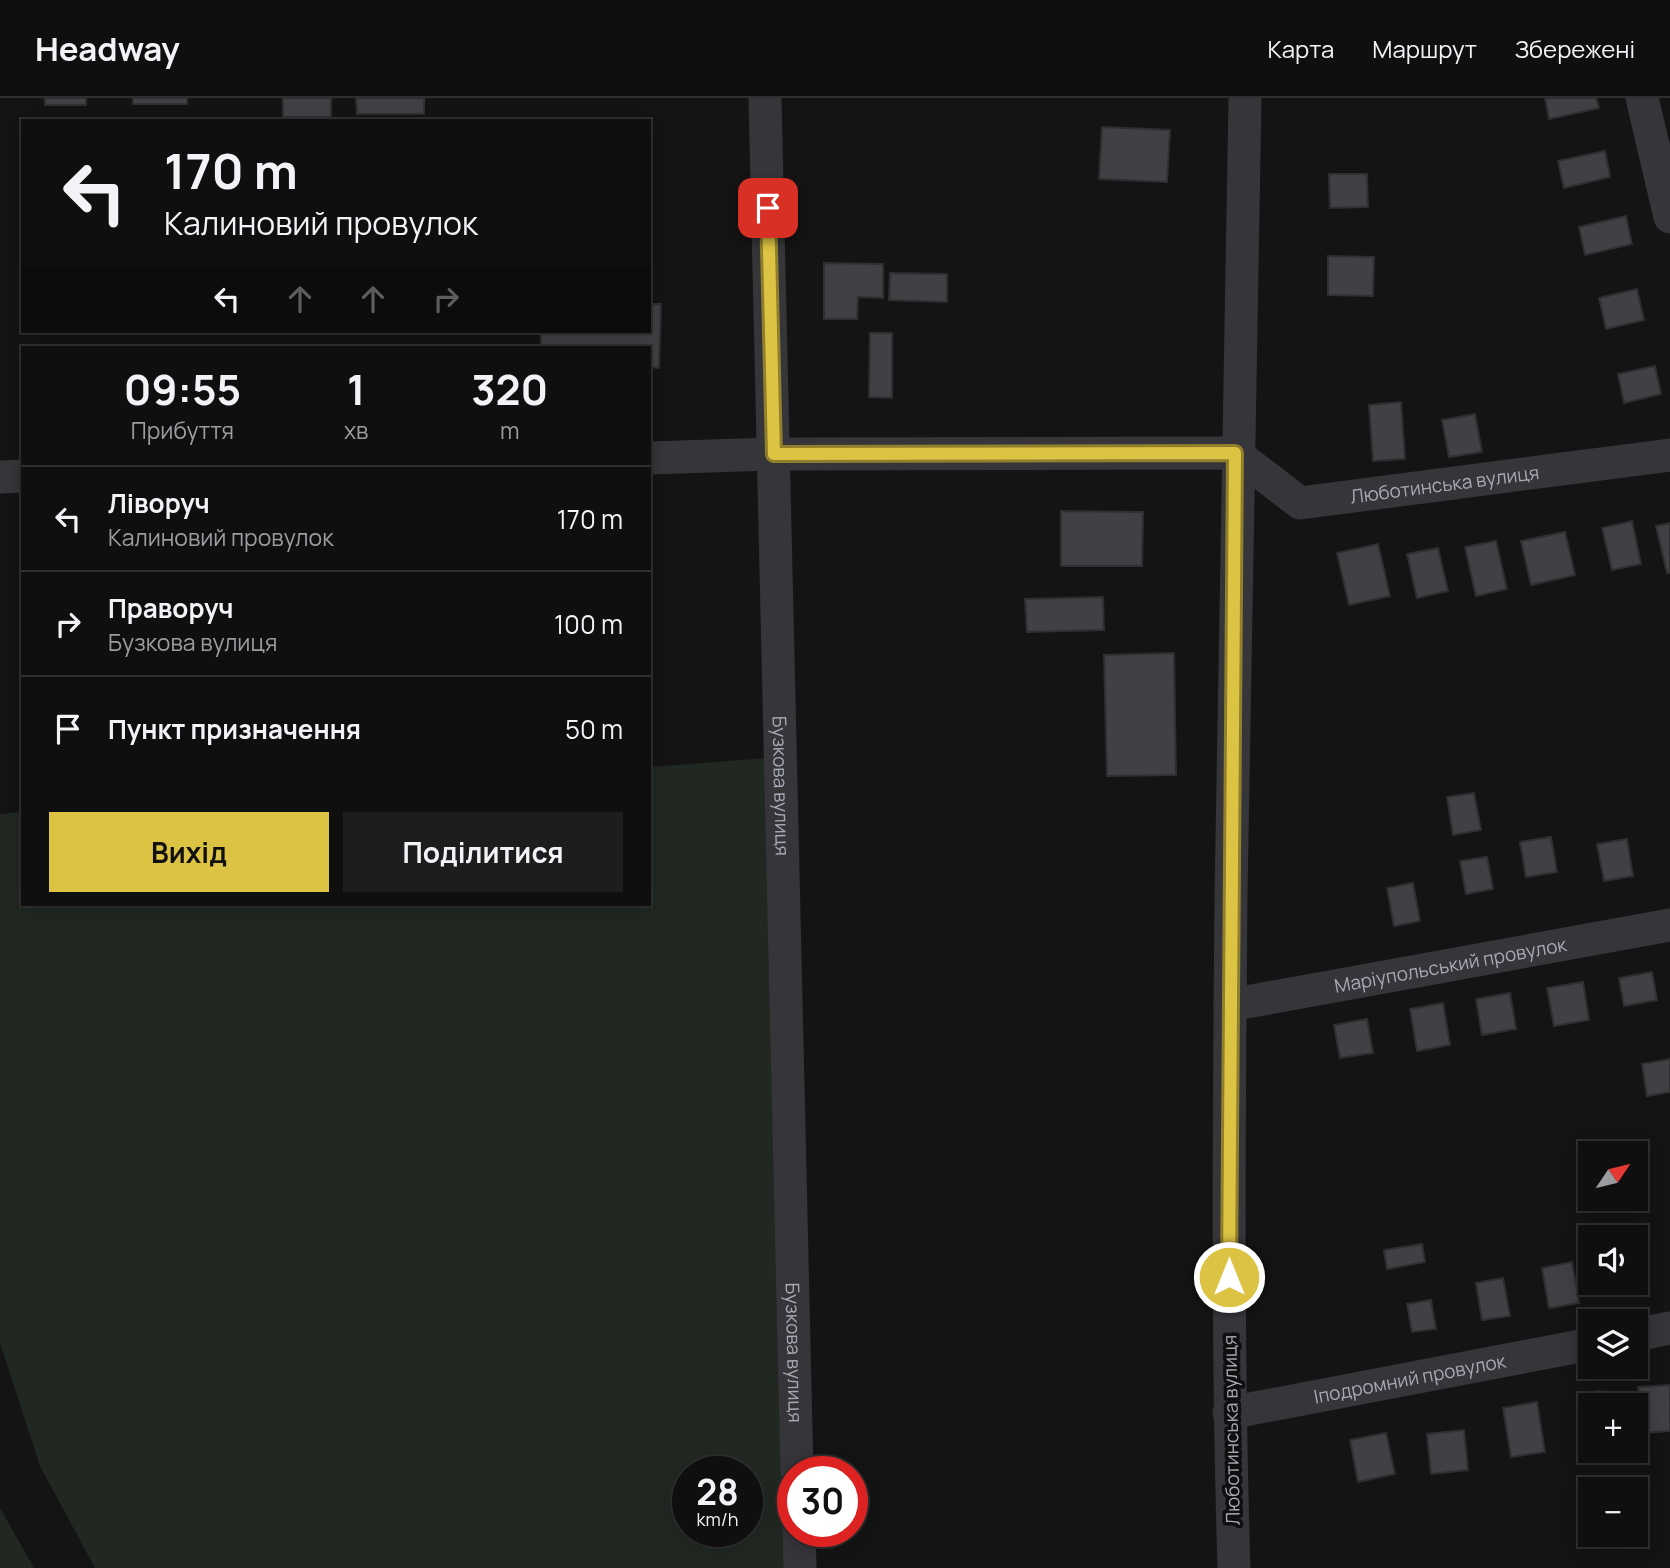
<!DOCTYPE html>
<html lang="uk">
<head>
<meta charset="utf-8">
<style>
	:root { --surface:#0f0f10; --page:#1d1d1e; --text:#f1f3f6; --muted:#9b9c9f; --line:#2f2f30; --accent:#ddc344 }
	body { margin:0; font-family:Manrope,sans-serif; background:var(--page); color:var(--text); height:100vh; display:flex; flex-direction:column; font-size:26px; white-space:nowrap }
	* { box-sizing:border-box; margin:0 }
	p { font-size:23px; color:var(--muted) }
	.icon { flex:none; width:38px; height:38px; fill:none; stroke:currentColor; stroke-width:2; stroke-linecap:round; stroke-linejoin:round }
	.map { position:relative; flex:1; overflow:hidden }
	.drawer { position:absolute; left:21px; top:248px; width:630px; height:560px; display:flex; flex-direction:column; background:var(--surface); border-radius:0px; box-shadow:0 4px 18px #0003,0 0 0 2px var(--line) }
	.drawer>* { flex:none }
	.hud { position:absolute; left:21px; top:21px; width:630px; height:214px; border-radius:0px; box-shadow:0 4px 18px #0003,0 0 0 2px var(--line); background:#0f0f10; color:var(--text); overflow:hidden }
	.needle { width:46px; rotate:55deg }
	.controls { position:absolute; left:1578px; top:1043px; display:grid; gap:14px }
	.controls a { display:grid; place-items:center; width:70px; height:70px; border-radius:0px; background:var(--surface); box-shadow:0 4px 18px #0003,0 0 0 2px var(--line); font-size:35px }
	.speed { position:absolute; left:672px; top:1358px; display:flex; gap:14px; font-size:35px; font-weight:700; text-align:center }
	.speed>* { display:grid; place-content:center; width:91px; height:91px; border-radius:50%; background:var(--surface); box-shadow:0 4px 18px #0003,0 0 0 2px var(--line); line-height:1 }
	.speed small { font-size:18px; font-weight:400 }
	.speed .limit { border:10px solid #d22; background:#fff; color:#111 }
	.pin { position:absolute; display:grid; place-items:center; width:60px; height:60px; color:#fff; margin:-30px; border-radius:14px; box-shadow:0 4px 10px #0006 }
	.me { position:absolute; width:77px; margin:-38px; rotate:0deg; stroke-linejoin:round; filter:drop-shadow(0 0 5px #0008) }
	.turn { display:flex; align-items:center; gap:24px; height:147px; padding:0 28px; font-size:32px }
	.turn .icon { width:91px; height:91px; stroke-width:2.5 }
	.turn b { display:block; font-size:49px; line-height:60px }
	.lanes { display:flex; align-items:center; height:66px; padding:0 28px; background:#0003; justify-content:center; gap:35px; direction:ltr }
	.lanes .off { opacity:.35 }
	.eta { display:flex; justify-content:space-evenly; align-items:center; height:119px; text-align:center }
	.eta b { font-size:42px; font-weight:700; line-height:49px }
	.action { display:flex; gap:14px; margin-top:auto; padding:14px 28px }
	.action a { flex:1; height:80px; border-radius:0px; background:var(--accent); color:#111; font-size:28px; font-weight:700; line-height:80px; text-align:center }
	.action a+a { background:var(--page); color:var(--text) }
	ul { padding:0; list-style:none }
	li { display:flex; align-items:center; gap:21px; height:105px; padding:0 28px; border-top:2px solid var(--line) }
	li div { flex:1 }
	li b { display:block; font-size:26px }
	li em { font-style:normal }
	header { display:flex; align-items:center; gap:42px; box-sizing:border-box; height:98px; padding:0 35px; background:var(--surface); border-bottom:2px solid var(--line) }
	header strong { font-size:33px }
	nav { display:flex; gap:38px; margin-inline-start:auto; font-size:24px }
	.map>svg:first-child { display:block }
	.green { fill:#212822; fill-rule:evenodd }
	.building { fill:#414145; stroke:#2f2e31; stroke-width:2 }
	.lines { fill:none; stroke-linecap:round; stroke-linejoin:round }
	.minor { stroke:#35353a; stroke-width:33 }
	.route-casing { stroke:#907f2c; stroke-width:18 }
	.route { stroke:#ddc344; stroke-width:12 }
	.labels { text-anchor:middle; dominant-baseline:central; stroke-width:7; stroke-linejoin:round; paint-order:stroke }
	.street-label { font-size:19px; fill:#a7a9b4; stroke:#0f0f10 }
</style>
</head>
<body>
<header>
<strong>Headway</strong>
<nav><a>Карта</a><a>Маршрут</a><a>Збережені</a></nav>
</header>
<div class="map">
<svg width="1670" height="1470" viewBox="0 0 1670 1470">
	<rect width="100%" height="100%" fill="#141415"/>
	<path class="green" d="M 781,659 L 793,1433 L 800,1470 L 95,1470 L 40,1368 L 0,1245 L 0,716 L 23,714 L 23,807 L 649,807 L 649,669 ZM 688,1374 L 747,1374 L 747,1433 L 688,1433 Z
		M 0,1410 L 34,1470 L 0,1470 Z"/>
	<path class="building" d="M 45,0 L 86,0 L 86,7 L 45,7 Z
		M 133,0 L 187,0 L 187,6 L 133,6 Z
		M 283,0 L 331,0 L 331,19 L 283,19 Z
		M 356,0 L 424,0 L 424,16 L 357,16 Z
		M 1545,0 L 1596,0 L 1599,10 L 1549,21 Z
		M 1102,29 L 1170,32 L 1167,84 L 1099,81 Z
		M 1605,53 L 1610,79 L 1564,90 L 1558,63 Z
		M 1329,76 L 1367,76 L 1368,109 L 1330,110 Z
		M 1626,118 L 1632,146 L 1585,157 L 1579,129 Z
		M 1328,158 L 1374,159 L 1373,198 L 1328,197 Z
		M 824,165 L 883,166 L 883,200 L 858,199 L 857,221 L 824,221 Z
		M 890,175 L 947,176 L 947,204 L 889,202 Z
		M 1637,191 L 1644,222 L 1606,231 L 1599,200 Z
		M 649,206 L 661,206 L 659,270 L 649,269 L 649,250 L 541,250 L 541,233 L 649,233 Z
		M 870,235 L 892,235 L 892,300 L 869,299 Z
		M 1655,268 L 1661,296 L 1624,305 L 1618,276 Z
		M 1401,304 L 1405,361 L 1373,363 L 1369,307 Z
		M 1475,316 L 1482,354 L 1449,359 L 1442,322 Z
		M 1061,413 L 1143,414 L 1142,468 L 1061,468 Z
		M 1632,423 L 1641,466 L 1612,472 L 1602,430 Z
		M 1670,425 L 1670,475 L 1667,475 L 1656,428 Z
		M 1565,434 L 1575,477 L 1531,487 L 1521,443 Z
		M 1496,443 L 1507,491 L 1476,498 L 1465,449 Z
		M 1378,446 L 1390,498 L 1349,507 L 1337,455 Z
		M 1438,450 L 1448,493 L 1417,500 L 1407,456 Z
		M 1103,499 L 1104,532 L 1027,534 L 1025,501 Z
		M 1174,555 L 1176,677 L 1107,678 L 1104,557 Z
		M 1474,695 L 1481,732 L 1453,737 L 1447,699 Z
		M 1551,739 L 1557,774 L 1526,779 L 1520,744 Z
		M 1627,741 L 1633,778 L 1604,783 L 1597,746 Z
		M 1487,759 L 1493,791 L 1466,796 L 1460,763 Z
		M 1413,785 L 1420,823 L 1394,828 L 1387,790 Z
		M 1652,874 L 1657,902 L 1624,908 L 1619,880 Z
		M 1583,884 L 1589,922 L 1554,928 L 1547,890 Z
		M 1510,895 L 1516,931 L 1482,937 L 1476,901 Z
		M 1443,905 L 1450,947 L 1417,953 L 1410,911 Z
		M 1367,921 L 1373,955 L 1340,960 L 1334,927 Z
		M 1670,961 L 1670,994 L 1647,998 L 1642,966 Z
		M 1422,1146 L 1425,1164 L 1387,1171 L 1384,1152 Z
		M 1642,1148 L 1648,1187 L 1625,1191 L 1624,1185 L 1636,1185 L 1636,1149 Z
		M 1572,1164 L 1579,1205 L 1549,1210 L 1542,1170 Z
		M 1503,1180 L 1510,1218 L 1482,1222 L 1476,1185 Z
		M 1431,1202 L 1436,1231 L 1412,1234 L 1407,1206 Z
		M 1670,1287 L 1670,1333 L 1642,1335 L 1638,1289 Z
		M 1600,1293 L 1602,1307 L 1591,1307 L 1591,1342 L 1586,1342 L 1578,1297 Z
		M 1537,1304 L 1545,1354 L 1511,1359 L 1503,1310 Z
		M 1464,1332 L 1468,1372 L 1431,1376 L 1427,1336 Z
		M 1386,1335 L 1395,1376 L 1358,1384 L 1350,1342 Z"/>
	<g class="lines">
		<g class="minor">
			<path id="s1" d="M 765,0 L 797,1374"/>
			<path d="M 1642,0 L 1670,119"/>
			<path id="s2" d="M 649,360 L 774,356 L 1235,355 L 1300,405 L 1670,357"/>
			<path d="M 0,379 L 23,378"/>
			<path id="s3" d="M 1230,907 L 1670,827"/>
			<path d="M 1636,1237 L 1670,1230"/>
			<path id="s4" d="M 1229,1315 L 1591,1246"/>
			<path d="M 799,1433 L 800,1470"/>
			<path d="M 1234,1470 C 1227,1246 1229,1022 1231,798 C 1234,532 1238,266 1245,0"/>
		</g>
	</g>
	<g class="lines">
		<g class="route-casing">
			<path id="route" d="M 768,110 L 774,356 L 1235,355 L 1229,1179"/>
		</g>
		<use href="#route" class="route"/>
	</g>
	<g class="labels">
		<g class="street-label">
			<text stroke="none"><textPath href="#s2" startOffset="814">Люботинська вулиця</textPath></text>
			<text stroke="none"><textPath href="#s1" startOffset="688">Бузкова вулиця</textPath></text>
			<text stroke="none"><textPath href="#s3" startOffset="224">Маріупольський провулок</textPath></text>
			<text stroke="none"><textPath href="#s1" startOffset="1255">Бузкова вулиця</textPath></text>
			<text stroke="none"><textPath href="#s4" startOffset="184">Іподромний провулок</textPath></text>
			<text transform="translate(1231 1332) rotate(-91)">Люботинська вулиця</text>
		</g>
	</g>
</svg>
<div class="controls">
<a><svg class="needle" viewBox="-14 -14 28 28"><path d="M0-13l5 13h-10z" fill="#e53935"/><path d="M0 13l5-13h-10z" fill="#9b9c9f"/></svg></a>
<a><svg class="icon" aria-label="sound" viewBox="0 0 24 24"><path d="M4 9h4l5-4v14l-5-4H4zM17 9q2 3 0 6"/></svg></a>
<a><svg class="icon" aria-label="layers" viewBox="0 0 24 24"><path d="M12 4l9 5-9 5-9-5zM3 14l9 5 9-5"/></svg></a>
<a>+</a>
<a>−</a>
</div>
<div class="speed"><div>28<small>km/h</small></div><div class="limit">30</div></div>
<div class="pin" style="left:768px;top:110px;background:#d93025"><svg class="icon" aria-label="arrive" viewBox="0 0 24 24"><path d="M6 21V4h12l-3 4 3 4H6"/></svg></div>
<svg class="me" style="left:1229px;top:1179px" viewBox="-20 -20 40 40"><circle r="17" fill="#ddc344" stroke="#fff" stroke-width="3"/><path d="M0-11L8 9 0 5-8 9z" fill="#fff"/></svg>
<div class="hud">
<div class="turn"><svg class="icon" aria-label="left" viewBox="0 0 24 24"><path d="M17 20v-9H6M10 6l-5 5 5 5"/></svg><div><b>170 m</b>Калиновий провулок</div></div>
<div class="lanes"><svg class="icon" aria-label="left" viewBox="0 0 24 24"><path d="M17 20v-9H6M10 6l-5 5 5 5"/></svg><svg class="icon off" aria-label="ahead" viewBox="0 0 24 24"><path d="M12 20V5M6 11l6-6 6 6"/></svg><svg class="icon off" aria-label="ahead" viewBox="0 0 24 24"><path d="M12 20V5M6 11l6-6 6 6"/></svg><svg class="icon off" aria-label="right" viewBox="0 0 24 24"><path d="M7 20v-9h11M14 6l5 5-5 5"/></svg></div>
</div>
<section class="drawer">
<div class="eta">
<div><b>09:55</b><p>Прибуття</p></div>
<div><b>1</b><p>хв</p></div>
<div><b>320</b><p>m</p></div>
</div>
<ul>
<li><svg class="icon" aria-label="left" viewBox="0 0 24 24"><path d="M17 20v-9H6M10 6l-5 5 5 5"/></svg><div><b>Ліворуч</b><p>Калиновий провулок</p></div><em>170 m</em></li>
<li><svg class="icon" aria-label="right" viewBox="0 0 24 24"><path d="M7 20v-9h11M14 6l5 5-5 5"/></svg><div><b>Праворуч</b><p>Бузкова вулиця</p></div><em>100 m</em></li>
<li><svg class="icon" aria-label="arrive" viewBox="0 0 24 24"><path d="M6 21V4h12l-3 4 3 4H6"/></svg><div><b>Пункт призначення</b></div><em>50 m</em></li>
</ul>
<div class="action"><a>Вихід</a><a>Поділитися</a></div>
</section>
</div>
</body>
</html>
